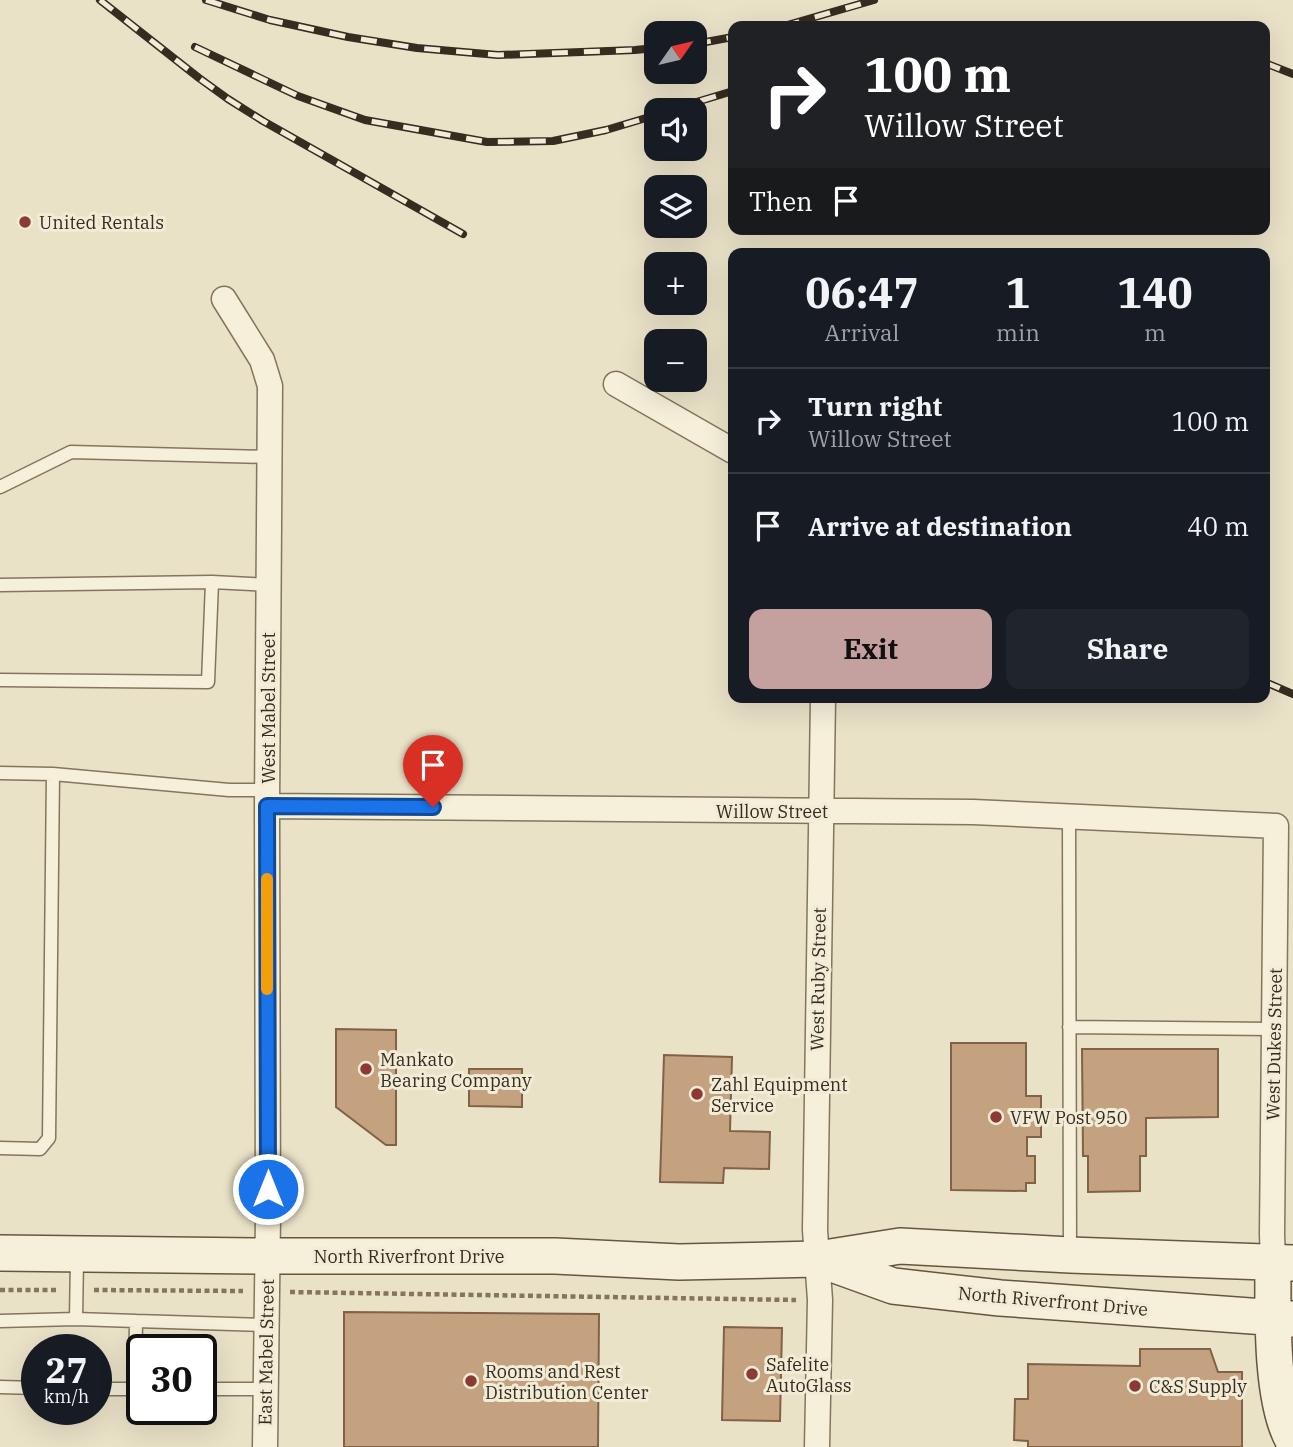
<!DOCTYPE html>
<html lang="en">
<head>
<meta charset="utf-8">
<style>
	:root { --surface:#171b24; --page:#20242c; --text:#f1f3f6; --muted:#9ea1a6; --line:#363941; --accent:#c4a09f }
	body { margin:0; font-family:"IBM Plex Serif",serif; background:var(--page); color:var(--text); height:100vh; display:flex; flex-direction:column; font-size:26px; white-space:nowrap }
	* { box-sizing:border-box; margin:0 }
	p { font-size:23px; color:var(--muted) }
	.icon { flex:none; width:38px; height:38px; fill:none; stroke:currentColor; stroke-width:2; stroke-linecap:round; stroke-linejoin:round }
	.map { position:relative; flex:1; overflow:hidden }
	.drawer { position:absolute; left:728px; top:248px; width:542px; height:455px; display:flex; flex-direction:column; background:var(--surface); border-radius:14px; box-shadow:0 7px 28px #0002 }
	.drawer>* { flex:none }
	.banner { position:absolute; left:728px; top:21px; width:542px; height:214px; border-radius:14px; box-shadow:0 7px 28px #0002; background:#202124; color:#fff; overflow:hidden }
	.needle { width:46px; rotate:56deg }
	.controls { position:absolute; left:644px; top:21px; display:grid; gap:14px }
	.controls a { display:grid; place-items:center; width:63px; height:63px; border-radius:14px; background:var(--surface); box-shadow:0 7px 28px #0002; font-size:35px }
	.speed { position:absolute; left:21px; top:1334px; display:flex; gap:14px; font-size:35px; font-weight:700; text-align:center }
	.speed>* { display:grid; place-content:center; width:91px; height:91px; border-radius:50%; background:var(--surface); box-shadow:0 7px 28px #0002; line-height:1 }
	.speed small { font-size:18px; font-weight:400 }
	.speed .limit { border:4px solid #111; border-radius:10px; background:#fff; color:#111 }
	.pin { position:absolute; display:grid; place-items:center; width:60px; height:60px; color:#fff; margin:-72px -30px; border-radius:50% 50% 50% 0; rotate:-45deg; box-shadow:0 0 7px #0007 }
	.pin .icon { rotate:45deg }
	.me { position:absolute; width:77px; margin:-38px; rotate:0deg; stroke-linejoin:round; filter:drop-shadow(0 0 5px #0008) }
	.turn { display:flex; align-items:center; gap:24px; height:147px; padding:0 21px; font-size:32px }
	.turn .icon { width:91px; height:91px; stroke-width:2.5 }
	.turn b { display:block; font-size:49px; line-height:60px }
	.then { display:flex; align-items:center; height:66px; padding:0 21px; background:#0003; gap:14px; font-size:26px }
	.eta { display:flex; justify-content:space-evenly; align-items:center; height:119px; text-align:center }
	.eta b { font-size:42px; font-weight:700; line-height:49px }
	.action { display:flex; gap:14px; margin-top:auto; padding:14px 21px }
	.action a { flex:1; height:80px; border-radius:14px; background:var(--accent); color:#111; font-size:28px; font-weight:700; line-height:80px; text-align:center }
	.action a+a { background:var(--page); color:var(--text) }
	ul { padding:0; list-style:none }
	li { display:flex; align-items:center; gap:21px; height:105px; padding:0 21px; border-top:2px solid var(--line) }
	li div { flex:1 }
	li b { display:block; font-size:26px }
	li em { font-style:normal }
	.map>svg:first-child { display:block }
	.building { fill:#c4a280; stroke:#816246; stroke-width:2 }
	.lines { fill:none; stroke-linecap:round; stroke-linejoin:round }
	.lane-casing { stroke:#84755e; stroke-width:15 }
	.street-casing { stroke:#84755e; stroke-width:27 }
	.secondary-casing { stroke:#665641; stroke-width:38 }
	.path { stroke:#84755e; stroke-width:4.5; stroke-dasharray:5 3.5; stroke-linecap:butt }
	.lane { stroke:#f6efd9; stroke-width:12 }
	.street { stroke:#f6efd9; stroke-width:24 }
	.secondary { stroke:#f6efd9; stroke-width:35 }
	.rail-casing { stroke:#362c20; stroke-width:8 }
	.rail { stroke:#f2ecd6; stroke-width:5; stroke-dasharray:16; stroke-linecap:butt }
	.route-casing { stroke:#114b97; stroke-width:18 }
	.route { stroke:#1a73e8; stroke-width:12 }
	.slow { stroke:#f59e0b; stroke-width:12 }
	.poi-dot { fill:#8d3a34; stroke:#f2ecd6; stroke-width:2.5 }
	.labels { text-anchor:middle; dominant-baseline:central; stroke-width:6; stroke-linejoin:round; paint-order:stroke }
	.poi-label { font-size:18px; fill:#362c20; stroke:#f2ecd6; text-anchor:start }
	.street-label { font-size:18px; fill:#362c20; stroke:#f2ecd6 }
</style>
</head>
<body>
<div class="map">
<svg width="1293" height="1447" viewBox="0 0 1293 1447">
	<rect width="100%" height="100%" fill="#eae2c7"/>
	<path class="building" d="M 336,1029 L 396,1030 L 396,1145 L 386,1145 L 336,1107 Z
		M 951,1043 L 1026,1043 L 1026,1096 L 1041,1096 L 1041,1137 L 1027,1137 L 1027,1156 L 1035,1156 L 1035,1183 L 1026,1183 L 1026,1191 L 951,1190 Z
		M 1082,1049 L 1218,1049 L 1218,1117 L 1146,1118 L 1146,1156 L 1140,1156 L 1140,1191 L 1088,1192 L 1088,1156 L 1083,1156 Z
		M 664,1055 L 732,1057 L 730,1131 L 770,1132 L 769,1169 L 724,1168 L 723,1183 L 660,1182 Z
		M 469,1069 L 522,1069 L 522,1107 L 469,1106 Z
		M 344,1312 L 599,1314 L 598,1447 L 344,1447 Z
		M 724,1327 L 782,1328 L 780,1421 L 722,1420 Z
		M 1140,1349 L 1210,1349 L 1218,1372 L 1242,1372 L 1242,1447 L 1028,1447 L 1028,1441 L 1014,1440 L 1015,1399 L 1028,1399 L 1028,1364 L 1140,1366 Z"/>
	<g class="lines">
		<g class="lane-casing">
			<path id="lane" d="M 0,487 L 71,452 L 270,457
				M 0,585 L 212,582 L 269,585
				M 0,680 L 208,682 L 212,582
				M 0,773 L 53,774 L 49,1138 L 40,1149 L 0,1148
				M 53,774 L 229,790 L 267,790
				M 1069,816 L 1070,1253
				M 1069,1027 L 1274,1029
				M 76,1319 L 77,1258
				M 0,1321 L 76,1319 L 136,1321 L 135,1389 L 96,1389
				M 136,1321 L 266,1325
				M 0,1387 L 37,1388
				M 201,1389 L 266,1389"/>
		</g>
		<g class="street-casing">
			<path id="street" d="M 224,299 L 262,360 L 270,386 L 267,806 L 268,1216 L 265,1447
				M 616,384 L 733,451
				M 267,806 L 973,812 L 1276,826 L 1272,1234 L 1273,1262
				M 817,1447 L 820,1300 L 815,1230 L 823,698"/>
		</g>
		<g class="secondary-casing">
			<path id="secondary" d="M 0,1253 L 267,1256 L 555,1256 L 679,1262 L 818,1259 L 900,1246 L 1070,1255 L 1293,1263
				M 821,1260 L 893,1286 L 1000,1298 L 1293,1319
				M 1273,1262 C 1273,1309 1270,1400 1293,1440"/>
		</g>
		<path class="path" d="M 0,1290 L 58,1290
			M 94,1290 L 243,1291
			M 290,1292 L 796,1300"/>
		<use href="#lane" class="lane"/>
		<use href="#street" class="street"/>
		<use href="#secondary" class="secondary"/>
		<g class="rail-casing">
			<path id="rail" d="M 100,0 L 199,78 L 228,99 L 263,121 L 463,234
				M 206,0 L 270,20 L 348,37 L 417,48 L 498,55 L 635,50 L 656,48
				M 784,26 L 874,0
				M 1049,26 L 1051,26
				M 695,44 L 733,37
				M 195,47 L 298,96 L 365,120 L 487,142 L 553,141 L 606,130 L 656,115
				M 1265,63 L 1293,74
				M 670,110 L 733,91
				M 1265,682 L 1293,694"/>
		</g>
		<use href="#rail" class="rail"/>
	</g>
	<g class="lines">
		<g class="route-casing">
			<path id="route" d="M 268,1189 L 267,806 L 433,807"/>
		</g>
		<use href="#route" class="route"/>
		<path class="slow" d="M 267,879 L 267,989"/>
	</g>
	<g class="poi-dot">
		<circle cx="25" cy="222" r="7"/>
		<circle cx="366" cy="1069" r="7"/>
		<circle cx="697" cy="1094" r="7"/>
		<circle cx="996" cy="1117" r="7"/>
		<circle cx="752" cy="1374" r="7"/>
		<circle cx="471" cy="1381" r="7"/>
		<circle cx="1135" cy="1386" r="7"/>
	</g>
	<g class="labels">
		<g class="poi-label">
			<text x="39" y="222">United Rentals</text>
			<text x="380" y="1059">Mankato<tspan x="380" dy="21">Bearing Company</tspan></text>
			<text x="711" y="1084">Zahl Equipment<tspan x="711" dy="21">Service</tspan></text>
			<text x="1010" y="1117">VFW Post 950</text>
			<text x="766" y="1364">Safelite<tspan x="766" dy="21">AutoGlass</tspan></text>
			<text x="485" y="1371">Rooms and Rest<tspan x="485" dy="21">Distribution Center</tspan></text>
			<text x="1149" y="1386">C&amp;S Supply</text>
		</g>
		<g class="street-label">
			<text transform="translate(268 708) rotate(-90)">West Mabel Street</text>
			<text x="772" y="811">Willow Street</text>
			<text transform="translate(818 979) rotate(-89)">West Ruby Street</text>
			<text transform="translate(1274 1044) rotate(-89)">West Dukes Street</text>
			<text x="409" y="1256">North Riverfront Drive</text>
			<text transform="translate(1053 1301) rotate(5)">North Riverfront Drive</text>
			<text transform="translate(266 1352) rotate(-89)">East Mabel Street</text>
		</g>
	</g>
</svg>
<div class="controls">
<a><svg class="needle" viewBox="-14 -14 28 28"><path d="M0-13l5 13h-10z" fill="#e53935"/><path d="M0 13l5-13h-10z" fill="#9ea1a6"/></svg></a>
<a><svg class="icon" aria-label="sound" viewBox="0 0 24 24"><path d="M4 9h4l5-4v14l-5-4H4zM17 9q2 3 0 6"/></svg></a>
<a><svg class="icon" aria-label="layers" viewBox="0 0 24 24"><path d="M12 4l9 5-9 5-9-5zM3 14l9 5 9-5"/></svg></a>
<a>+</a>
<a>−</a>
</div>
<div class="speed"><div>27<small>km/h</small></div><div class="limit">30</div></div>
<div class="pin" style="left:433px;top:807px;background:#d93025"><svg class="icon" aria-label="arrive" viewBox="0 0 24 24"><path d="M6 21V4h12l-3 4 3 4H6"/></svg></div>
<svg class="me" style="left:268px;top:1189px" viewBox="-20 -20 40 40"><circle r="17" fill="#1a73e8" stroke="#fff" stroke-width="3"/><path d="M0-11L8 9 0 5-8 9z" fill="#fff"/></svg>
<div class="banner">
<div class="turn"><svg class="icon" aria-label="right" viewBox="0 0 24 24"><path d="M7 20v-9h11M14 6l5 5-5 5"/></svg><div><b>100 m</b>Willow Street</div></div>
<div class="then">Then<svg class="icon" aria-label="arrive" viewBox="0 0 24 24"><path d="M6 21V4h12l-3 4 3 4H6"/></svg></div>
</div>
<section class="drawer">
<div class="eta">
<div><b>06:47</b><p>Arrival</p></div>
<div><b>1</b><p>min</p></div>
<div><b>140</b><p>m</p></div>
</div>
<ul>
<li><svg class="icon" aria-label="right" viewBox="0 0 24 24"><path d="M7 20v-9h11M14 6l5 5-5 5"/></svg><div><b>Turn right</b><p>Willow Street</p></div><em>100 m</em></li>
<li><svg class="icon" aria-label="arrive" viewBox="0 0 24 24"><path d="M6 21V4h12l-3 4 3 4H6"/></svg><div><b>Arrive at destination</b></div><em>40 m</em></li>
</ul>
<div class="action"><a>Exit</a><a>Share</a></div>
</section>
</div>
</body>
</html>
